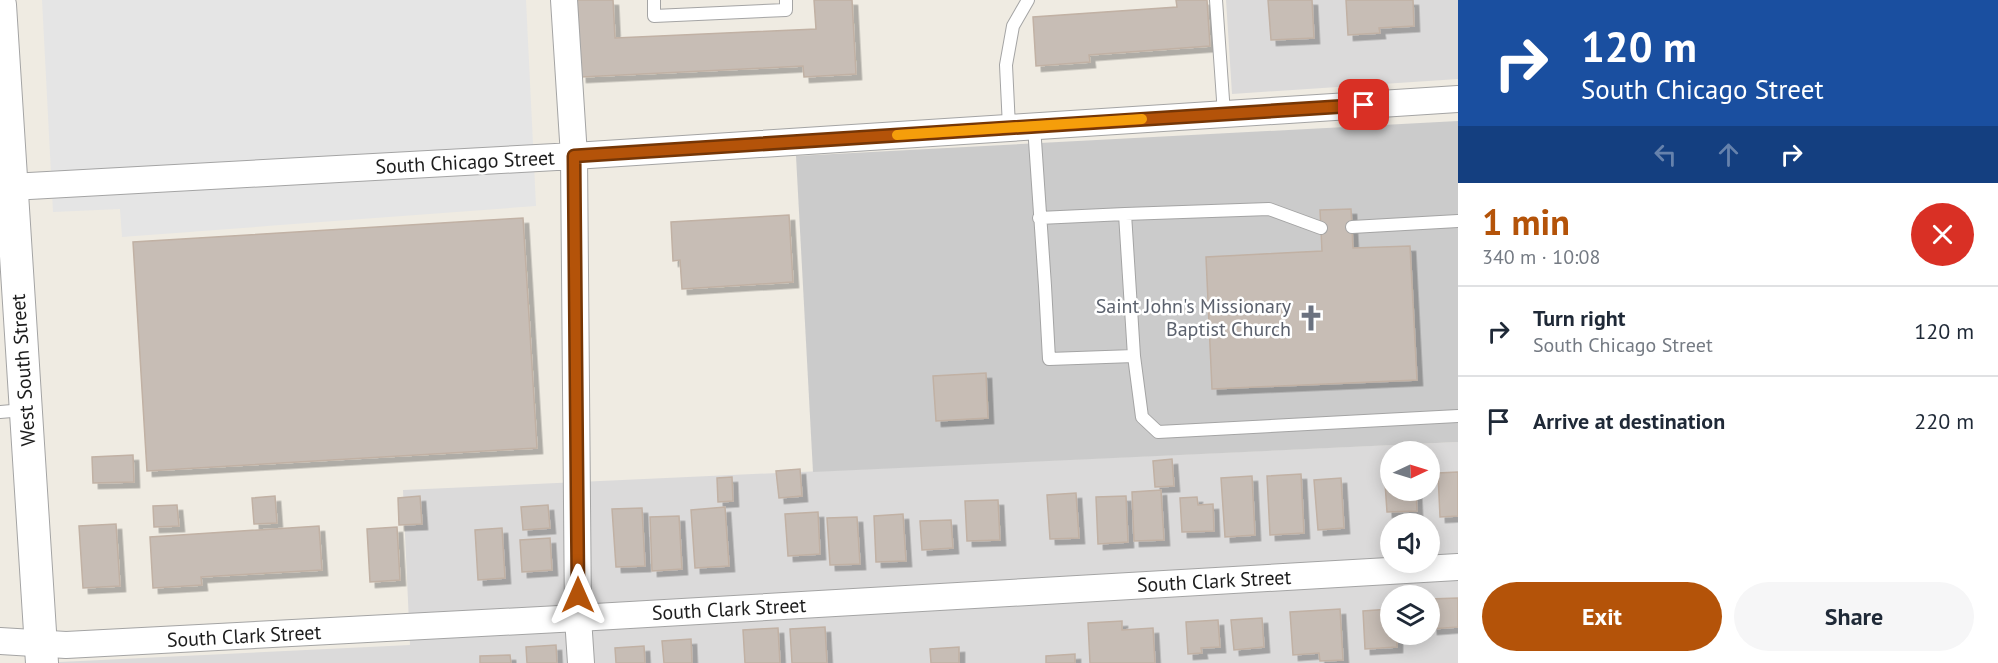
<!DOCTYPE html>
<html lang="en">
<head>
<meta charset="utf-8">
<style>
	:root { --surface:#fff; --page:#f6f6f7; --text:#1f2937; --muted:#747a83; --line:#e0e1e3; --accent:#b45309 }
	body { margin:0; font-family:"PT Sans",sans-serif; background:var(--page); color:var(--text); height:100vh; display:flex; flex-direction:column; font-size:22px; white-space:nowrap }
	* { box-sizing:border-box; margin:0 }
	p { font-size:20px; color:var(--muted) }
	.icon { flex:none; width:33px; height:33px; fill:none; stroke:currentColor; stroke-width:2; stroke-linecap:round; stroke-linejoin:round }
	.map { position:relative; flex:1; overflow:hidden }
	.panel { display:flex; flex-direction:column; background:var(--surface); width:540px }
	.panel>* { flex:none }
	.banner { background:#1a4fa0; color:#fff; overflow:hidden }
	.needle { width:39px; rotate:86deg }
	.controls { position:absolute; left:1380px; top:441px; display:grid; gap:12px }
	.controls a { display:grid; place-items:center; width:60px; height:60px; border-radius:50%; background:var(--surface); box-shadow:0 3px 15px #0003; font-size:30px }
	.pin { position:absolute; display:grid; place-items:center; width:51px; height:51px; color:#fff; margin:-26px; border-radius:12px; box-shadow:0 3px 9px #0006 }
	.me { position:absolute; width:66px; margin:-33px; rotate:0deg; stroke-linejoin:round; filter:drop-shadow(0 0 4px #0008) }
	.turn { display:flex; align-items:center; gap:21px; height:126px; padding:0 24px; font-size:27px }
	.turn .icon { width:78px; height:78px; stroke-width:2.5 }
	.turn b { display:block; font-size:42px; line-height:51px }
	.lanes { display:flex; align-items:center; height:57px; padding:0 24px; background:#0003; justify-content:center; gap:30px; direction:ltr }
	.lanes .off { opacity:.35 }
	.round { display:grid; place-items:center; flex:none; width:63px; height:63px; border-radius:32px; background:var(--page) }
	.summary { display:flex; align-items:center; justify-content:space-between; height:102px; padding:0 24px }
	h1 { font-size:36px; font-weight:600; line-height:45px; color:var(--accent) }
	.action { display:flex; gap:12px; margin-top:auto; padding:12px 24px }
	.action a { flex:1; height:69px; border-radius:36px; background:var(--accent); color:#fff; font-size:24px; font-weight:600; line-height:69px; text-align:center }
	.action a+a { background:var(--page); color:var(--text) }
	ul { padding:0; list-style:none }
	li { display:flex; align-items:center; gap:18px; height:90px; padding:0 24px; border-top:2px solid var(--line) }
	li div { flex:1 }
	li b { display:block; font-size:22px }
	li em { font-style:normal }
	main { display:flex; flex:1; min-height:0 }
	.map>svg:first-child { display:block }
	.residential { fill:#dbdada; fill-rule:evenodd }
	.religious { fill:#cbcbcb }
	.parking { fill:#e5e5e5 }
	.building { fill:#c7bdb5; stroke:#c1b1a4; stroke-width:1.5; filter:url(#shadow) }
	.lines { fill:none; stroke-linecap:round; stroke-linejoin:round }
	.service-casing { stroke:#a4a4a4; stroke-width:14 }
	.minor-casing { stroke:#a4a4a4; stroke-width:28 }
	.tertiary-casing { stroke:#a4a4a4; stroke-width:34 }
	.service { stroke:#fff; stroke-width:12 }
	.minor { stroke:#fff; stroke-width:26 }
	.tertiary { stroke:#fff; stroke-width:32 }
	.route-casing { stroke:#753606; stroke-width:15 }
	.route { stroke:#b45309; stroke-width:10 }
	.slow { stroke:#f59e0b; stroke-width:10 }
	.labels { text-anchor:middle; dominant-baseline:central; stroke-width:5; stroke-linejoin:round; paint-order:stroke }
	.street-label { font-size:20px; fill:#1d1d1d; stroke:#fff }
	.worship-label { font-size:20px; fill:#5b616d; stroke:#fff; text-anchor:end }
</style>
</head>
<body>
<main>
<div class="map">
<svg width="1458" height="663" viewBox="0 0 1458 663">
	<defs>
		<filter id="shadow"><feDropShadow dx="5.5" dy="5.5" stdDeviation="0" flood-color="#0004"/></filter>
	</defs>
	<rect width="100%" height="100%" fill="#efebe2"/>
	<path class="residential" d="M 1226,0 L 1458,0 L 1458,79 L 1232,94 Z
		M 1458,442 L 1458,663 L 39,663 L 410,645 L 403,490 ZM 1390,452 L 1430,452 L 1430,490 L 1390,490 ZM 1390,524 L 1430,524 L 1430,562 L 1390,562 ZM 1390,596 L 1430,596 L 1430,634 L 1390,634 Z"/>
	<path class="religious" d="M 1458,121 L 1458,442 L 813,472 L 796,156 Z"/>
	<path class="parking" d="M 42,0 L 526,0 L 536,206 L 122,237 L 120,209 L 53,212 Z"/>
	<path class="building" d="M 577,0 L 613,0 L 615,38 L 816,29 L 814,0 L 852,0 L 856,74 L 804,77 L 803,66 L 581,77 Z
		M 1176,0 L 1207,0 L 1210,46 L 1089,55 L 1090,62 L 1036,66 L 1033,17 L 1177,7 Z
		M 1268,0 L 1312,0 L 1314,38 L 1271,40 Z
		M 1346,0 L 1413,0 L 1414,26 L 1379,28 L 1380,33 L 1348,35 Z
		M 1351,209 L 1353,248 L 1410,246 L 1417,380 L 1212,389 L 1206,257 L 1322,251 L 1320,210 Z
		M 789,215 L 793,282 L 682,289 L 680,260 L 673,261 L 671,222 Z
		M 523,218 L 537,448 L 147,471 L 133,242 Z
		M 986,373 L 988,418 L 936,421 L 933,376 Z
		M 133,455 L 134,482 L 93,483 L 92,457 Z
		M 1172,459 L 1174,486 L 1155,487 L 1153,461 Z
		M 1384,468 L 1390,468 L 1390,490 L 1416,490 L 1417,511 L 1387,512 Z
		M 800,469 L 802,496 L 779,498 L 776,471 Z
		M 1458,472 L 1458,516 L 1440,517 L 1438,473 Z
		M 1301,474 L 1304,533 L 1270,535 L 1267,476 Z
		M 1252,476 L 1255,535 L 1225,537 L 1221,478 Z
		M 732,477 L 733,501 L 718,502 L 717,478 Z
		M 1341,478 L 1344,528 L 1318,530 L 1314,480 Z
		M 1161,490 L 1164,540 L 1134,541 L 1132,492 Z
		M 1076,493 L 1079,538 L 1050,539 L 1047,495 Z
		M 275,496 L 277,523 L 254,524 L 252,498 Z
		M 420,496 L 422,524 L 399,525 L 398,498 Z
		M 1126,496 L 1128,542 L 1098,544 L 1096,497 Z
		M 1197,497 L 1198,505 L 1213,504 L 1214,531 L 1182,532 L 1180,498 Z
		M 998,500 L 1000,540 L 967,541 L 965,501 Z
		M 177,505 L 179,526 L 154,527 L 153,506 Z
		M 548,505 L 550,528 L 523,530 L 521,507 Z
		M 725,507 L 729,566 L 695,568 L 691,510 Z
		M 642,508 L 645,566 L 616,567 L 612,509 Z
		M 818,512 L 820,554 L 788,556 L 785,514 Z
		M 903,514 L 906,561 L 876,562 L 874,516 Z
		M 679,516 L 682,569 L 652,571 L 650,517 Z
		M 857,517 L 860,564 L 830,565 L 827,518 Z
		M 951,520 L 953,548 L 922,550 L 920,521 Z
		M 116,524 L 120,586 L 83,588 L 79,526 Z
		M 319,526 L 322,570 L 201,577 L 202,585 L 153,588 L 150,537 Z
		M 397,527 L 400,580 L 370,582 L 367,529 Z
		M 502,528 L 505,578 L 478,580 L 475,530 Z
		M 550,538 L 552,570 L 522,572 L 520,540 Z
		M 1458,598 L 1458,627 L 1432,629 L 1430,599 Z
		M 1340,609 L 1343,660 L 1320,661 L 1319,653 L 1293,655 L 1290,612 Z
		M 1390,609 L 1390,634 L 1397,634 L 1397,647 L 1365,649 L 1363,611 Z
		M 1262,618 L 1264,647 L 1234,650 L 1231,620 Z
		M 1218,620 L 1220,647 L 1201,648 L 1202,653 L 1188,654 L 1186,622 Z
		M 1122,621 L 1122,630 L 1153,628 L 1155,663 L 1090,663 L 1088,623 Z
		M 825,627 L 827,663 L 792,663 L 790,629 Z
		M 778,628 L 780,663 L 745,663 L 743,630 Z
		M 691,639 L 692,663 L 664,663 L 662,641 Z
		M 556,645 L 557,663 L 527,663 L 526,647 Z
		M 644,646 L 645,663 L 616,663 L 615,648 Z
		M 959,647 L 959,663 L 931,663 L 930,649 Z
		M 1075,654 L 1075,663 L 1046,663 L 1046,656 Z
		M 510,655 L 511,663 L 480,663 L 480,656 Z"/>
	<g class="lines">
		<g class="service-casing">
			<path id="service" d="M 654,0 L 654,16 L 786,10 L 786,0
				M 1216,0 L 1224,114
				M 1034,126 L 1045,286 L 1049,359 L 1134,356 L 1142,417 L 1158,432 L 1458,416
				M 1009,127 L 1006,65 L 1013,26 L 1028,0
				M 1125,214 L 1269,209 L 1321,228
				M 1039,218 L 1125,214 L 1134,356
				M 1352,227 L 1458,221
				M 0,412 L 24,410"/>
		</g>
		<g class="minor-casing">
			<path id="minor" d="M 564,0 L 574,156 L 578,618 L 581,663
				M 11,187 L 574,156 L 1458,99
				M 0,641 L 66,645 L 578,618 L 1458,567"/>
		</g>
		<g class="tertiary-casing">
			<path id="tertiary" d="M 0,5 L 42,663"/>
		</g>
		<use href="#service" class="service"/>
		<use href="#minor" class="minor"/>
		<use href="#tertiary" class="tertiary"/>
	</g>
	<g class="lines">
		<g class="route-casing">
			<path id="route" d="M 578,595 L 574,156 L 1364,105"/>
		</g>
		<use href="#route" class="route"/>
		<path class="slow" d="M 897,135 L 1142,119"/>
	</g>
	<defs>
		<g id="church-bare" transform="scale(2.07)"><path d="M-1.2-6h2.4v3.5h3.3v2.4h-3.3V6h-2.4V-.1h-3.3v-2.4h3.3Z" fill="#6b7280" stroke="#fff" stroke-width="2.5" paint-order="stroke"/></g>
	</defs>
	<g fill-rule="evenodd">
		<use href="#church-bare" x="1311" y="318"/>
	</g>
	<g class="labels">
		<g class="street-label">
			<text transform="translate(465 162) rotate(-3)">South Chicago Street</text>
			<text transform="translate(23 370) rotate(-94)">West South Street</text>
			<text transform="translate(1214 581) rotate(-3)">South Clark Street</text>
			<text transform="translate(729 609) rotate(-3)">South Clark Street</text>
			<text transform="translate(244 636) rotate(-3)">South Clark Street</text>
		</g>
		<g class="worship-label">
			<text x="1291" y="306">Saint John's Missionary<tspan x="1291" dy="23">Baptist Church</tspan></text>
		</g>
	</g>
</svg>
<div class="controls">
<a><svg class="needle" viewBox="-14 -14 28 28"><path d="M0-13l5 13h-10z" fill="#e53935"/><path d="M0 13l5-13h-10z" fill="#747a83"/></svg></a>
<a><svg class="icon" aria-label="sound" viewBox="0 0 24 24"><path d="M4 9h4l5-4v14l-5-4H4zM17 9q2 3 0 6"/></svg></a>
<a><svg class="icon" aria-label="layers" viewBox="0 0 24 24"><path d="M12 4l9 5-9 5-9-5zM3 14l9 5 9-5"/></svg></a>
</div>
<div class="pin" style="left:1364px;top:105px;background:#d93025"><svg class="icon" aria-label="arrive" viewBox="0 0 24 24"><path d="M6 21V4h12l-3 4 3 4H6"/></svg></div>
<svg class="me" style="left:578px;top:595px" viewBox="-20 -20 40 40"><path d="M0-17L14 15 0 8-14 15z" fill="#b45309" stroke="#fff" stroke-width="4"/></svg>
</div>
<section class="panel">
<div class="banner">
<div class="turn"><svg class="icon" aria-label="right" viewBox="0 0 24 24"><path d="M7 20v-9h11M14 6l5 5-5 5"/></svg><div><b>120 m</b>South Chicago Street</div></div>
<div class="lanes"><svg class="icon off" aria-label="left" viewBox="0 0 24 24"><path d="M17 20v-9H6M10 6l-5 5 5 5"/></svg><svg class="icon off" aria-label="ahead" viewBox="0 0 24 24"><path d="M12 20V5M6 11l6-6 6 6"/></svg><svg class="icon" aria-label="right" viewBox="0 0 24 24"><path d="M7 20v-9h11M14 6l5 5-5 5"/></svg></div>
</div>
<div class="summary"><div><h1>1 min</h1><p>340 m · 10:08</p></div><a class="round" style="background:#d93025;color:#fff"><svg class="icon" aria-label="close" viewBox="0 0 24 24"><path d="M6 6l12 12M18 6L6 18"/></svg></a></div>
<ul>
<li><svg class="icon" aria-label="right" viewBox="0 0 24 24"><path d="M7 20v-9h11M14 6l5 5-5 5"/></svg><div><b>Turn right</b><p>South Chicago Street</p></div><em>120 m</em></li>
<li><svg class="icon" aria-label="arrive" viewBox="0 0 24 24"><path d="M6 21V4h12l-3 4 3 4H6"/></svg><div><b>Arrive at destination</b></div><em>220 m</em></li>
</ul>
<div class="action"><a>Exit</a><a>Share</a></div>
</section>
</main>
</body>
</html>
